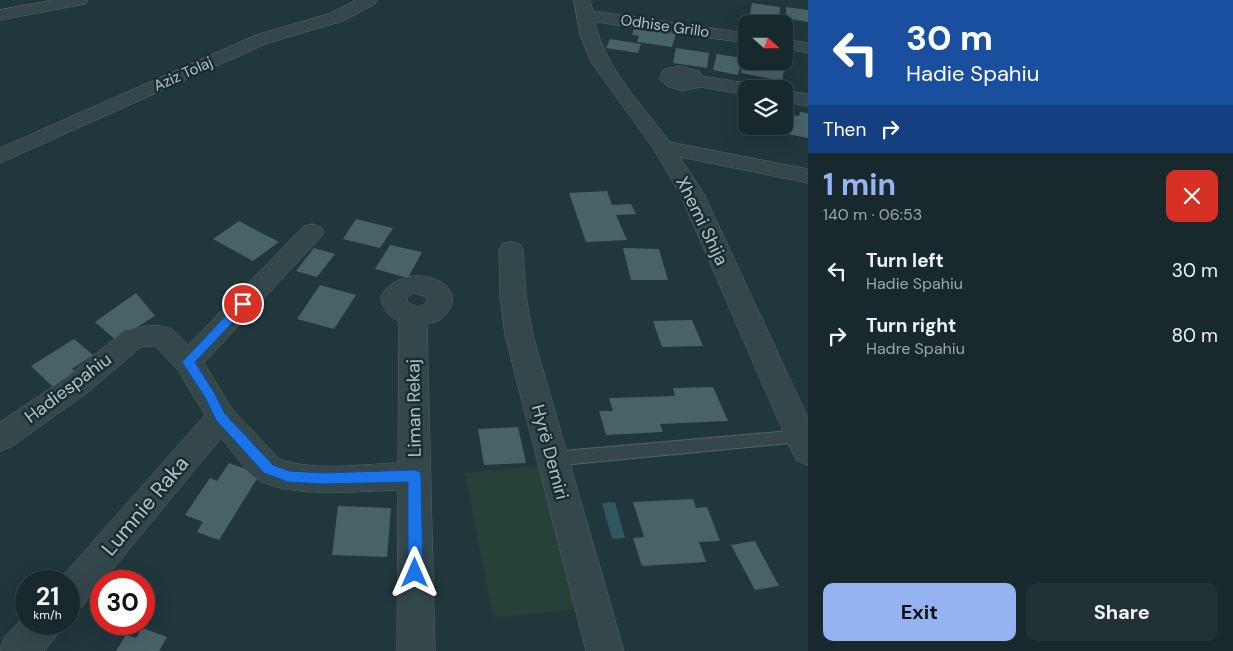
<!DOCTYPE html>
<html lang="en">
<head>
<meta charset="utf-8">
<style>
	:root { --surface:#18292d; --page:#213135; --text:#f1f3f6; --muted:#9fa6aa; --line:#364549; --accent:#95b2f1 }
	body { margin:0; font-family:"DM Sans",sans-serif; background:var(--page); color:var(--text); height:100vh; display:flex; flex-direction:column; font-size:19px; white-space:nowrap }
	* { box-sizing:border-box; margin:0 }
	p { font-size:16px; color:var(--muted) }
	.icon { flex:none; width:28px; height:28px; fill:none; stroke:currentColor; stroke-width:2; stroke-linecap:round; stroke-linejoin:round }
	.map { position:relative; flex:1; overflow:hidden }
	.side { display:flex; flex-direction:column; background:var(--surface); width:425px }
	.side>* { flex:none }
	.banner { background:#1a4fa0; color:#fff; overflow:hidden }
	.needle { width:32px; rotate:111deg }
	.buttons { position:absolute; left:738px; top:15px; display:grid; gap:10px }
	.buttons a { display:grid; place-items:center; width:55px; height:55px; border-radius:10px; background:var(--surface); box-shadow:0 5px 20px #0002,0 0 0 1px var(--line); font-size:25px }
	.speed { position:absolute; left:15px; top:570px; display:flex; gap:10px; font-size:25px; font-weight:700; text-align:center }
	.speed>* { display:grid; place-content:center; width:65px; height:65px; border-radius:50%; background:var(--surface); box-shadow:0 5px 20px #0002,0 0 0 1px var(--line); line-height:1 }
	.speed small { font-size:12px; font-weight:400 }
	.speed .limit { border:8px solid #d22; background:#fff; color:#111 }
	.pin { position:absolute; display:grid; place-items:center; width:42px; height:42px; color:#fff; margin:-21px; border:2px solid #fff; border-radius:50%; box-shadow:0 1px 5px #0007 }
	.me { position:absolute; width:55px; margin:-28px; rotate:0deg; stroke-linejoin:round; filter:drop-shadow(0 0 4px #0008) }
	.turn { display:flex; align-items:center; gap:18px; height:105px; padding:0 15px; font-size:22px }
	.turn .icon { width:65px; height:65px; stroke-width:2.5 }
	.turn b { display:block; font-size:35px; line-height:42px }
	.then { display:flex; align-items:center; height:48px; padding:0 15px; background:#0003; gap:10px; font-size:19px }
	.round { display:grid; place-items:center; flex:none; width:52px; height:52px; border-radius:10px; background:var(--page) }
	.headline { display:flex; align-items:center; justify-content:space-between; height:85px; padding:0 15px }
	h1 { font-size:30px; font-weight:700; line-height:38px; color:var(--accent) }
	.button { display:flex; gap:10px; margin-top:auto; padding:10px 15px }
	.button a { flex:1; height:58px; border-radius:10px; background:var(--accent); color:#111; font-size:20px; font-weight:700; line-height:58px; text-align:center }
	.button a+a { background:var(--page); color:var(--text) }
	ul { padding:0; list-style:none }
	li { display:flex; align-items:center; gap:15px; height:65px; padding:0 15px }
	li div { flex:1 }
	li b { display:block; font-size:19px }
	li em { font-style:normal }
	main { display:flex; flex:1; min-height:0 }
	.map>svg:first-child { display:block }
	.green { fill:#254138 }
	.water { fill:#2f5760 }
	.building { fill:#486368 }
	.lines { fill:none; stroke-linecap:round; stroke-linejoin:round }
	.lane-casing { stroke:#52666a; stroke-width:2 }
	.street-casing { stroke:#52666a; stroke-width:1 }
	.lane { fill:#34484c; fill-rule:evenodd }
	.street { fill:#34484c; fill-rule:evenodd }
	.route { fill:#1a73e8; stroke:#114b97 }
	.labels { text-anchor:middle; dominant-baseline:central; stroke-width:5; stroke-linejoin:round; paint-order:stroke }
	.far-street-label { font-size:15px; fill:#afc3c8; stroke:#1a2d31 }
	.street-label { font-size:18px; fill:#afc3c8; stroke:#1a2d31 }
	.near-street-label { font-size:21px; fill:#afc3c8; stroke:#1a2d31 }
</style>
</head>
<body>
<main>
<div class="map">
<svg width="808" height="651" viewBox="0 0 808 651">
	<rect width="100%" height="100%" fill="#20373c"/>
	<path class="green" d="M 538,466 L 576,609 L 493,618 L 465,473 Z"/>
	<path class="water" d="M 615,502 L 625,538 L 612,539 L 602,503 Z"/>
	<path class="building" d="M 752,3 L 780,7 L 779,18 L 750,14 Z
		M 786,7 L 808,10 L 808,22 L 786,18 Z
		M 634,28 L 676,34 L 672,47 L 637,42 L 639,36 L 632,35 Z
		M 610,39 L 641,44 L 638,53 L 606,48 Z
		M 676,48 L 709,53 L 707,68 L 673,63 Z
		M 717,54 L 742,58 L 738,75 L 713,70 Z
		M 744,59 L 746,61 L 785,66 L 782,81 L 741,73 Z
		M 800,112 L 808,113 L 808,138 L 782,133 L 784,114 L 799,116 Z
		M 607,191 L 612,205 L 631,204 L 636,214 L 616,215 L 627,240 L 586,242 L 569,193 Z
		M 356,219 L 393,228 L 380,248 L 343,239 Z
		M 239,221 L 279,242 L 253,261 L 213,239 Z
		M 390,245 L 422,252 L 408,278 L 375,269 Z
		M 314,248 L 335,254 L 317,277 L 296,271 Z
		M 623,248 L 659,249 L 668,280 L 631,280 Z
		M 320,285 L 356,295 L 334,329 L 297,319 Z
		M 136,293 L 155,316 L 116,340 L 95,322 Z
		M 692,320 L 703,346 L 662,347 L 653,321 Z
		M 74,339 L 93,355 L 72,369 L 77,373 L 54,388 L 31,366 Z
		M 713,387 L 728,421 L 660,424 L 663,432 L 606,435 L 599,411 L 613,411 L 609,398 L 675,396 L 673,388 Z
		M 518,427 L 526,463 L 484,465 L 478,429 Z
		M 229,463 L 260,474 L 219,540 L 197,532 L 203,522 L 185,515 L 210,478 L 217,481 Z
		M 693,499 L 696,508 L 707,507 L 720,541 L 699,542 L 706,562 L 642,566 L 633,538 L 644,537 L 633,502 Z
		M 338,506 L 391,508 L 387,557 L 332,555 Z
		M 755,541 L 779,586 L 755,590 L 731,545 Z
		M 142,628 L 167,637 L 159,651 L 116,651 L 126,635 L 136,638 Z"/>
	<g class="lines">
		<g class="lane-casing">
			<path id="lane" d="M 801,430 L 807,432 L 808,434 L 807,440 L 801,442 L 552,466 L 546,464 L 544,459 L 546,454 L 552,452 Z"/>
		</g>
		<g class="street-casing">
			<path id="street" d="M 54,0 L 88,0 L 86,4 L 80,5 L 0,20 L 0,10 Z
				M 356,0 L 377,0 L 375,4 L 343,21 L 268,43 L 0,163 L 0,148 L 256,35 L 331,13 Z
				M 574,0 L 590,0 L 593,11 L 746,33 L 746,43 L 595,22 C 605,68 642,105 670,142 L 808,169 L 808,183 L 680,157 L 704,194 L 808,418 L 808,465 L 797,461 L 792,452 L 680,194 L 653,148 L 591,62 L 580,35 Z
				M 784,39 L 808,43 L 808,53 L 784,49 Z
				M 680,66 L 699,71 L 702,76 L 746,83 L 753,85 L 756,89 L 746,89 L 746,95 L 700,87 L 683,91 L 669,87 L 659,79 L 663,70 Z
				M 784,90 L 808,94 L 808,106 L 784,102 Z
				M 312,224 L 321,227 L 324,232 L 321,237 L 204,363 L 232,409 L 279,459 C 316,472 361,464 398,463 L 399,321 C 388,317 382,308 381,296 C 404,258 468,280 449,310 C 444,319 437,322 427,324 L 435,651 L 397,651 L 398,490 C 360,491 290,499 257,479 C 247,473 230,448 221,438 L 103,581 L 101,581 L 82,607 L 69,612 L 69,581 L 58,581 L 205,415 L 178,370 L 155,346 L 141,347 L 87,393 L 11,447 L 0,451 L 0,422 L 67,377 L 124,331 C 137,327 156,323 169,328 C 176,331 182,339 188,345 L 303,227 ZM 414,293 L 427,297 L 426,303 L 419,307 L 408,303 L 407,299 Z
				M 511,242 L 520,244 L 523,250 L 526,296 L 533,335 L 624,651 L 586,651 L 505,335 L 500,296 L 499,250 L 502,244 Z
				M 26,615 L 26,624 L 62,624 L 56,637 L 44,651 L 0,651 L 4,638 Z"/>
		</g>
		<use href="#lane" class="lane"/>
		<use href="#street" class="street"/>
	</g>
	<path class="route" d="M 243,300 L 247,302 L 249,304 L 247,307 L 195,362 L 215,394 L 225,414 L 273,465 L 289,471 L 323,473 L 415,470 L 420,472 L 421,476 L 423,573 L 421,578 L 415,580 L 410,578 L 408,573 L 408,482 L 323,484 L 288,482 L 264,473 L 216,420 L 206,399 L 182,362 L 239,302 Z"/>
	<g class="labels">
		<g class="far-street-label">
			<text transform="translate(665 26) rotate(8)">Odhise Grillo</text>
			<text transform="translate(183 74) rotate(-24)">Aziz Tolaj</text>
		</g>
		<g class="street-label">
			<text transform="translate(702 221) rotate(64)">Xhemi Shija</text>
			<text transform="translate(68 388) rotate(-37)">Hadiespahiu</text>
			<text transform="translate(414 408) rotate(-91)">Liman Rekaj</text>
			<text transform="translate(550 452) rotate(75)">Hyrë Demiri</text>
		</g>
		<g class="near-street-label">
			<text transform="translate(145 506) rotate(-50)">Lumnie Raka</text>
		</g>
	</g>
</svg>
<div class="buttons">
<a><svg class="needle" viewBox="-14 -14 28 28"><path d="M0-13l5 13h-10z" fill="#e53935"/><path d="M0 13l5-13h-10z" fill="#9fa6aa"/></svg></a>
<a><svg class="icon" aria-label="layers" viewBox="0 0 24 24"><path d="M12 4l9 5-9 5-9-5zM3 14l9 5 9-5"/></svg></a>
</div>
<div class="speed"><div>21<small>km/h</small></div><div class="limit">30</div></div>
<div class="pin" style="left:243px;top:304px;background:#d93025"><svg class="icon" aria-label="arrive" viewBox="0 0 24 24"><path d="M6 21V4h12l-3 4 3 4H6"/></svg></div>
<svg class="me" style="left:415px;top:573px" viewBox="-20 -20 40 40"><path d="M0-17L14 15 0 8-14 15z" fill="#1a73e8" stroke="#fff" stroke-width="4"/></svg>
</div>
<section class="side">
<div class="banner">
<div class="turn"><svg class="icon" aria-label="left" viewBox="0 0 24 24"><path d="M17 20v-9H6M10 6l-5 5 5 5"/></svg><div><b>30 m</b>Hadie Spahiu</div></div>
<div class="then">Then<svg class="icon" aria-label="right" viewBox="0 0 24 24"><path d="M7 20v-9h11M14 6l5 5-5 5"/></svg></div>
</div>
<div class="headline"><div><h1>1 min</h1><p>140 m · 06:53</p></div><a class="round" style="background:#d93025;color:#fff"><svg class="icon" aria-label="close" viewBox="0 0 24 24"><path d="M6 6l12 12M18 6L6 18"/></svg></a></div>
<ul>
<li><svg class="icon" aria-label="left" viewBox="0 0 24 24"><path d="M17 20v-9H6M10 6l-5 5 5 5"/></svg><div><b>Turn left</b><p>Hadie Spahiu</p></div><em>30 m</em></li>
<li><svg class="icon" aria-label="right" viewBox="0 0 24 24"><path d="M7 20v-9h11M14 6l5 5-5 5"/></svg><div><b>Turn right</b><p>Hadre Spahiu</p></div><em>80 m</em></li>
</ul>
<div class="button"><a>Exit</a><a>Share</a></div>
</section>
</main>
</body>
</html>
